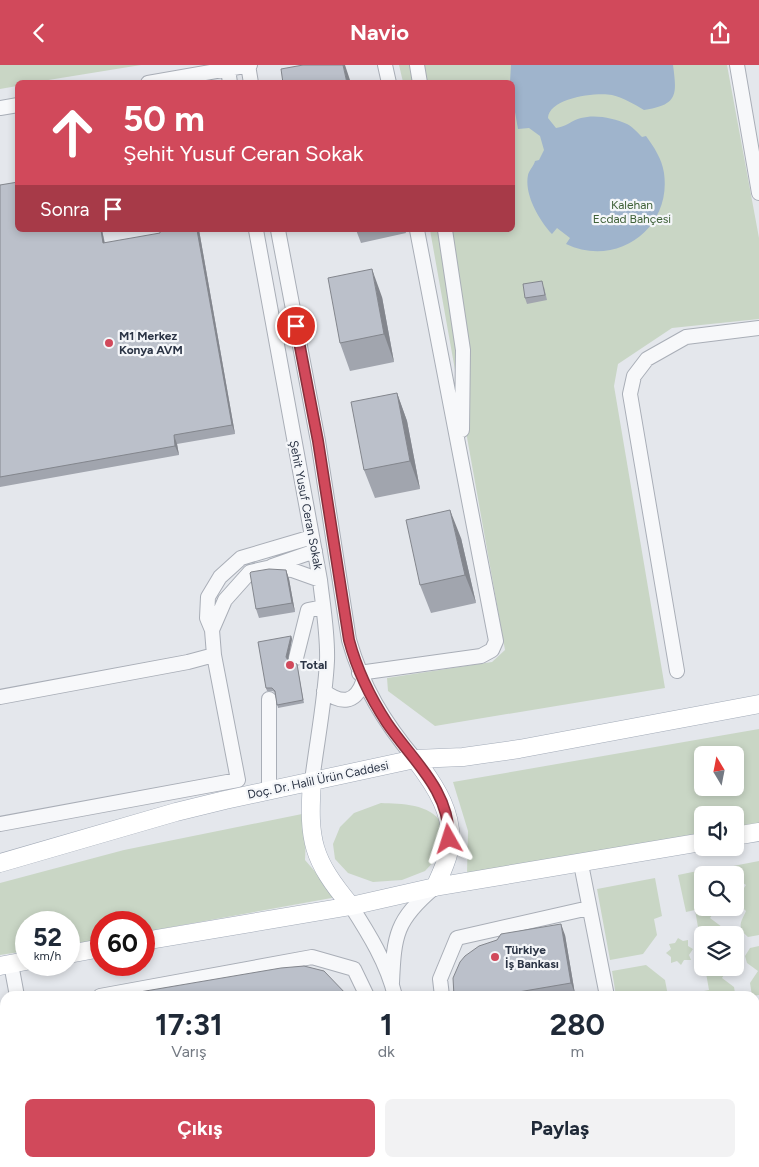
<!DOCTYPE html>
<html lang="tr">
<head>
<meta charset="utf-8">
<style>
	:root { --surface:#fff; --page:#f2f2f3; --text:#1f2937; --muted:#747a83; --accent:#d1495b }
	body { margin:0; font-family:Figtree,sans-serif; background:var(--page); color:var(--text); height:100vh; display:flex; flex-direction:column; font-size:19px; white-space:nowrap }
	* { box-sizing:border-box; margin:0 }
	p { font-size:16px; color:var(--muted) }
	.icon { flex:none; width:28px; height:28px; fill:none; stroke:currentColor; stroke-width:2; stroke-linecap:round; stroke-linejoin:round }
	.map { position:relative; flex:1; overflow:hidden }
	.details { position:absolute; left:0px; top:926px; width:760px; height:176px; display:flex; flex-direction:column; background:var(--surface); border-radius:15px 15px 0 0; box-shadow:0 2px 8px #0003 }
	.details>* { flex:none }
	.guide { position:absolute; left:15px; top:15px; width:500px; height:152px; border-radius:8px; box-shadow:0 2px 8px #0003; background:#d1495b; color:#fff; overflow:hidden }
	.needle { width:32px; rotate:350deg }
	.fabs { position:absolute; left:694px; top:681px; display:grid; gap:10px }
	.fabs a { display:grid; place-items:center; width:50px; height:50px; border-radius:8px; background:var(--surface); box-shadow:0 2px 8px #0003; font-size:25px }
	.speed { position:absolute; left:15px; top:846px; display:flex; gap:10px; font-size:25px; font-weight:700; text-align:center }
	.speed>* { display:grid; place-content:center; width:65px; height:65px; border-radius:50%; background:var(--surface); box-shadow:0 2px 8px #0003; line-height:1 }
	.speed small { font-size:12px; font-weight:400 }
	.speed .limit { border:8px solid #d22; background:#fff; color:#111 }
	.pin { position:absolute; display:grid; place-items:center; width:42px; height:42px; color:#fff; margin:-21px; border:2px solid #fff; border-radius:50%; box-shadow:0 1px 5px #0007 }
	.me { position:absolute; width:55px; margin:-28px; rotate:354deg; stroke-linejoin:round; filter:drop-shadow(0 0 4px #0008) }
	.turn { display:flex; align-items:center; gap:18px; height:105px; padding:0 25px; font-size:22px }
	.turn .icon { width:65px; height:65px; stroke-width:2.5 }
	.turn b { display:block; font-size:35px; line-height:42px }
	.then { display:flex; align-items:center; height:48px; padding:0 25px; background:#0003; gap:10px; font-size:19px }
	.eta { display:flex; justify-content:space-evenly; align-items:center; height:85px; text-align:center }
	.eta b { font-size:30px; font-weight:700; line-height:35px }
	.button { display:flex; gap:10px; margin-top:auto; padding:10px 25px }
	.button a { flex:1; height:58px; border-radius:8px; background:var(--accent); color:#fff; font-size:20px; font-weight:700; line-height:58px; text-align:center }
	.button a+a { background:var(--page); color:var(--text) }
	header { display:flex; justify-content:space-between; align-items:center; height:65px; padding:0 25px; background:var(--accent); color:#fff; font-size:22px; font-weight:700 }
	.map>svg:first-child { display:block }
	.green { fill:#c9d6c5; fill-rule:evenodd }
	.water { fill:#9fb4cc }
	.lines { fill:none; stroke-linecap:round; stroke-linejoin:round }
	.minor-casing { stroke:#a9aeb7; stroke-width:16 }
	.major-casing { stroke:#a3abb8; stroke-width:19 }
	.minor { stroke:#f7f8fa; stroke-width:14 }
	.major { stroke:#fff; stroke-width:18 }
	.wall { fill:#a1a5ae }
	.shaded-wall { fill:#83868d }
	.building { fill:#bbc0ca; stroke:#83868d }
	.route-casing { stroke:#882f3b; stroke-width:12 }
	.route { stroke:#d1495b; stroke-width:9 }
	.poi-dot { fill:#d1495b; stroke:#f4f6f9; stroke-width:2 }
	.labels { text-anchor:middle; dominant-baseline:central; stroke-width:4.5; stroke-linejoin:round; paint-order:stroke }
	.park-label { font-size:12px; fill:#3f6138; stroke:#f4f6f9 }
	.poi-label { font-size:12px; font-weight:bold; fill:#2b3445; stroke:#f4f6f9; text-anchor:start }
	.street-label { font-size:12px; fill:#2b3445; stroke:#f4f6f9 }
</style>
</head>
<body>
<header><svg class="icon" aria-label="back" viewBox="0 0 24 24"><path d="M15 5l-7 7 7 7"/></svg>Navio<svg class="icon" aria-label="share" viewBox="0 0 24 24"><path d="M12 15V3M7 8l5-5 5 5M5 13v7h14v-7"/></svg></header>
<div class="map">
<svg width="759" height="1102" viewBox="0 0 759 1102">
	<rect width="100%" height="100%" fill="#e4e7ec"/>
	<path class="green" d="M 0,0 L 141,0 L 36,17 L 18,18 L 17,21 L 0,24 Z
		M 399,0 L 727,0 L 759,173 L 759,254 L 672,263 L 618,299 L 614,321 L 665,623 L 435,661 L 388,626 L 387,613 L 492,597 L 505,585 L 430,165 L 512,165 L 512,18 L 403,17 Z
		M 759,664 L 759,758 L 735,762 L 735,750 L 702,750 L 702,768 L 467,809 L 468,766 L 453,717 ZM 702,690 L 735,690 L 735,722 L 702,722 Z
		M 381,738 C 401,739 430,738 442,759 C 444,763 445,769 447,774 L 438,792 L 425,806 L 402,815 L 373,817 L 348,808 L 335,794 L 333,779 L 340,762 L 354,748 Z
		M 307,748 L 305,795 L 337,832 L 144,867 L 144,858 L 101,858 L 101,874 L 69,880 L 69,858 L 26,858 L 26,886 L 0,890 L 0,818 L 124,785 Z
		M 759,796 L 759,870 L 748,872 C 737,862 740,859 746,846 L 735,836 L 746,820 L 735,813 L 735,810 L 729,809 L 728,802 Z
		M 712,803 L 714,810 L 702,810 L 702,842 L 717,843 L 710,853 L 722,862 L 723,867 L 721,870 L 711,870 L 698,862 L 695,845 L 686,847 L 678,810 Z
		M 655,813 L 662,851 L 654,854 L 657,870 L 643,889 L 610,895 L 597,824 Z
		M 678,873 L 683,876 L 688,875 L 688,881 L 693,884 L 689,890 L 691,895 L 684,895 L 681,900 L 677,896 L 671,898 L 671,892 L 666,888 L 671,884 L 669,879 L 675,878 Z
		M 759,881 L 759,930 L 752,931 L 750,918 L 758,906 L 747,898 L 745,891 L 750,883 Z
		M 646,900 L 665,915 L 668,931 L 616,931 L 612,906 Z
		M 710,903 L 728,903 L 722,913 L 734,922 L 735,928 L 732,931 L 700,931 L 699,927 L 709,925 L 706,908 Z
		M 755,1084 L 759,1086 L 759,1102 L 700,1102 L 703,1098 L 755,1098 Z
		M 674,1098 L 686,1098 L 695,1102 L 655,1102 Z"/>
	<path class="water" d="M 511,0 L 673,0 C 677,30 678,40 644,45 C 634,39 624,33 612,30 C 596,27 549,33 548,53 L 556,63 C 566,62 572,55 581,53 C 595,49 614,53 627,59 C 633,62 638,68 642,72 L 646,71 C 654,82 662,94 664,108 C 672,164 616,203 566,179 L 570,173 L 557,163 L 552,169 C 539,155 524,129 528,110 C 529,105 534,101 535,96 L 539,95 L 544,85 L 540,71 L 529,63 L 518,64 L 513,36 L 512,18 L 510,17 Z"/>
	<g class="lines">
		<g class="minor-casing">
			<path id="minor" d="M 248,0 L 251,18
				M 385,0 L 389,18
				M 417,0 L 420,18
				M 737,0 L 759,128
				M 228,4 L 230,18
				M 148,18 L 250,0
				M 0,43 L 18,40
				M 256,165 L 320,515 C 323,542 328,569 327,596 C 325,636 317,676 312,716
				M 278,165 L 318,376 L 349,575 C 362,621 384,657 415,694
				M 445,165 L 463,285 L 462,365
				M 272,501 L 315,486
				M 212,565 L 207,553 L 208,532 L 220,512 L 241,493 L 312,472
				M 296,593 L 308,545 L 323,542
				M 677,606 L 630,329 L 634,311 L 647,294 L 686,272 L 759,263
				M 359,608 L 481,591 L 492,585 L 496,576 L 417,165
				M 324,626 C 341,639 355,639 363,617
				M 0,632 L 188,597 L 214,590
				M 269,634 L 269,725
				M 0,759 L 238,715 L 214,590 L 212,565 L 225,535 L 250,507 L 267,503 L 292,505 L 320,515
				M 581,799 L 607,931
				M 351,841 C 369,869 387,898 395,931
				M 11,899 L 17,931
				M 392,918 C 394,870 396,855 434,823
				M 100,931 L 312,892 L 354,904 L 367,931
				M 442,931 L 440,914 L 457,873 L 589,843
				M 217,1098 L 219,1102
				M 324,1098 L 325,1102
				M 619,1098 L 619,1102
				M 431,1101 L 449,1098
				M 53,1102 L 77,1098
				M 238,1102 L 238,1098"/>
		</g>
		<g class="major-casing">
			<path id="major" d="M 415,694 C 435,720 456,751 449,786 C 446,799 440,811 435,822
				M 312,716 C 308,776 312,794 351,841
				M 735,771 L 759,767
				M 0,798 L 176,747 L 225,735 L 415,694 L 463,692 L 519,684 L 759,639
				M 144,876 L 351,841 L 435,822 L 702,777
				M 69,889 L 101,883
				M 0,901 L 26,896"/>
		</g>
		<use href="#minor" class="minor"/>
		<use href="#major" class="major"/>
	</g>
	<path class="wall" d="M 0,120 L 18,165 L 102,165 L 105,178 L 199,165 L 235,369 L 177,379 L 179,390 L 0,422 Z
		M 356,165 L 405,165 L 406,168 L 361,178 Z
		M 544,222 L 547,235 L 527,239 L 525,233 Z
		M 382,232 L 394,297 L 350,306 L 340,278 Z
		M 397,328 L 407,356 L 420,424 L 375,433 L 364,405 Z
		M 461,473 L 476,538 L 431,548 L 420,520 Z
		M 286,505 L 289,514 L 295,547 L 259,553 L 256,544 Z
		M 291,571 L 292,574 L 288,594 L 289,597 L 297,599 L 304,638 L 278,643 L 275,628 L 273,626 L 267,626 L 266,623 Z
		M 565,870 L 575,929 L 562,931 L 454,931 Z"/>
	<path class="shaded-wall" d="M 343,0 L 345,0 L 351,18 L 347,18 Z
		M 101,165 L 102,165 L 106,186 L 103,178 Z
		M 197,165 L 199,165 L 235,369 L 232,360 Z
		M 372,204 L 382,232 L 394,297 L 384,269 Z
		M 397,328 L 407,356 L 420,424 L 410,396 Z
		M 174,370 L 177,379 L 179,390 L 175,381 Z
		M 450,445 L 461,473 L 476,538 L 465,510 Z
		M 286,505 L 289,514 L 295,547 L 292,538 Z
		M 291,571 L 292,574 L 288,595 L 286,592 Z
		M 561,859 L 565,870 L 575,929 L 571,918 Z
		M 5,1086 L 5,1098 L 9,1098 L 2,1102 L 0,1102 L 0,1089 Z
		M 305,1098 L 307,1098 L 308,1102 L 306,1102 Z
		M 511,1098 L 514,1098 L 515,1102 L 512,1102 Z"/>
	<path class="building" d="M 303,0 L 343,0 L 347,18 L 283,18 L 281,4 Z
		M 18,117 L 18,165 L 101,165 L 103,178 L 160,168 L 160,165 L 197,165 L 232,360 L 174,370 L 175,381 L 0,412 L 0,120 Z
		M 372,204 L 384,269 L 340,278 L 328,213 Z
		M 542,216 L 545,230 L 525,233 L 523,219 Z
		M 397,328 L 410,396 L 364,405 L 351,337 Z
		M 450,445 L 465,510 L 420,520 L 406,455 Z
		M 269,504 L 286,505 L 292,538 L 256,544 L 250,508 L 251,507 Z
		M 291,571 L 286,592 L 289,597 L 297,599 L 303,635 L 277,640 L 275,626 L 272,623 L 266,623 L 258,577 Z
		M 561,859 L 571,918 L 495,931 L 454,931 L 453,913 L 460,897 L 465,891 L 479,881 L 497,875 L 501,869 Z
		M 304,901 L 324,906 L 348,931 L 116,931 L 281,903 Z
		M 0,1077 L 5,1085 L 5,1086 L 0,1089 Z
		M 145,1098 L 203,1098 L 204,1102 L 146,1102 Z
		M 249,1098 L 305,1098 L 306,1102 L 250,1102 Z
		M 344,1098 L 404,1098 L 405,1102 L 345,1102 Z
		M 457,1098 L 511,1098 L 512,1102 L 457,1102 Z"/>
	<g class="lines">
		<g class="route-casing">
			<path id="route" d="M 296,261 L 318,376 L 349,575 C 357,605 370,632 387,658 C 412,695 450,725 449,774"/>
		</g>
		<use href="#route" class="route"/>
	</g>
	<g class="poi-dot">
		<circle cx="109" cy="278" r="5"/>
		<circle cx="290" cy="600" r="5"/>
		<circle cx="495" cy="892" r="5"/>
	</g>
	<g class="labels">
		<g class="park-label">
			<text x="632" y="140">Kalehan<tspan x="632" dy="14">Ecdad Bahçesi</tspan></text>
		</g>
		<g class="poi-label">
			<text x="119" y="271">M1 Merkez<tspan x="119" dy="14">Konya AVM</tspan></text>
			<text x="300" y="600">Total</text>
			<text x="505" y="885">Türkiye<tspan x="505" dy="14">İş Bankası</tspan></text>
		</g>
		<g class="street-label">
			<text transform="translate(306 440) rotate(79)">Şehit Yusuf Ceran Sokak</text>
			<text transform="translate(318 715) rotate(-12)">Doç. Dr. Halil Ürün Caddesi</text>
		</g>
	</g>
</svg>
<div class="fabs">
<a><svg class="needle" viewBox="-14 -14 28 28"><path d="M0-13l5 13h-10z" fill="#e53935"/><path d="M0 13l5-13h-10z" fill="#747a83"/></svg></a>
<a><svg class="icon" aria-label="sound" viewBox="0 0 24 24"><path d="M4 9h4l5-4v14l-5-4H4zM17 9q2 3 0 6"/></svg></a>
<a><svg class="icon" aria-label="search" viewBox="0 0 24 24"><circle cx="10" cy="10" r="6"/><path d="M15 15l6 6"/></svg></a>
<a><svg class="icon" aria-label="layers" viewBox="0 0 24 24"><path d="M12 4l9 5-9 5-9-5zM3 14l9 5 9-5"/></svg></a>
</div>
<div class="speed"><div>52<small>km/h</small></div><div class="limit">60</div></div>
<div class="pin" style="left:296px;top:261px;background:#d93025"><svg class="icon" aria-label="arrive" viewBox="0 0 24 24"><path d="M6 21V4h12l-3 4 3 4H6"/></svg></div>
<svg class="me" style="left:449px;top:774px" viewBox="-20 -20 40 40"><path d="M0-17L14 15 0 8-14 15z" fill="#d1495b" stroke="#fff" stroke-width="4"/></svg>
<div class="guide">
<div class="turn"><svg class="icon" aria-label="ahead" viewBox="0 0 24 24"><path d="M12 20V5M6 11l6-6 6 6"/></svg><div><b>50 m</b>Şehit Yusuf Ceran Sokak</div></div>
<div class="then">Sonra<svg class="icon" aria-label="arrive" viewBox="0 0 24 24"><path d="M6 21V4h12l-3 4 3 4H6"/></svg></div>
</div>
<section class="details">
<div class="eta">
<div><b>17:31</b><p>Varış</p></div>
<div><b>1</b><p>dk</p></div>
<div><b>280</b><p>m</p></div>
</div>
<div class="button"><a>Çıkış</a><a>Paylaş</a></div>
</section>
</div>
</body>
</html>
